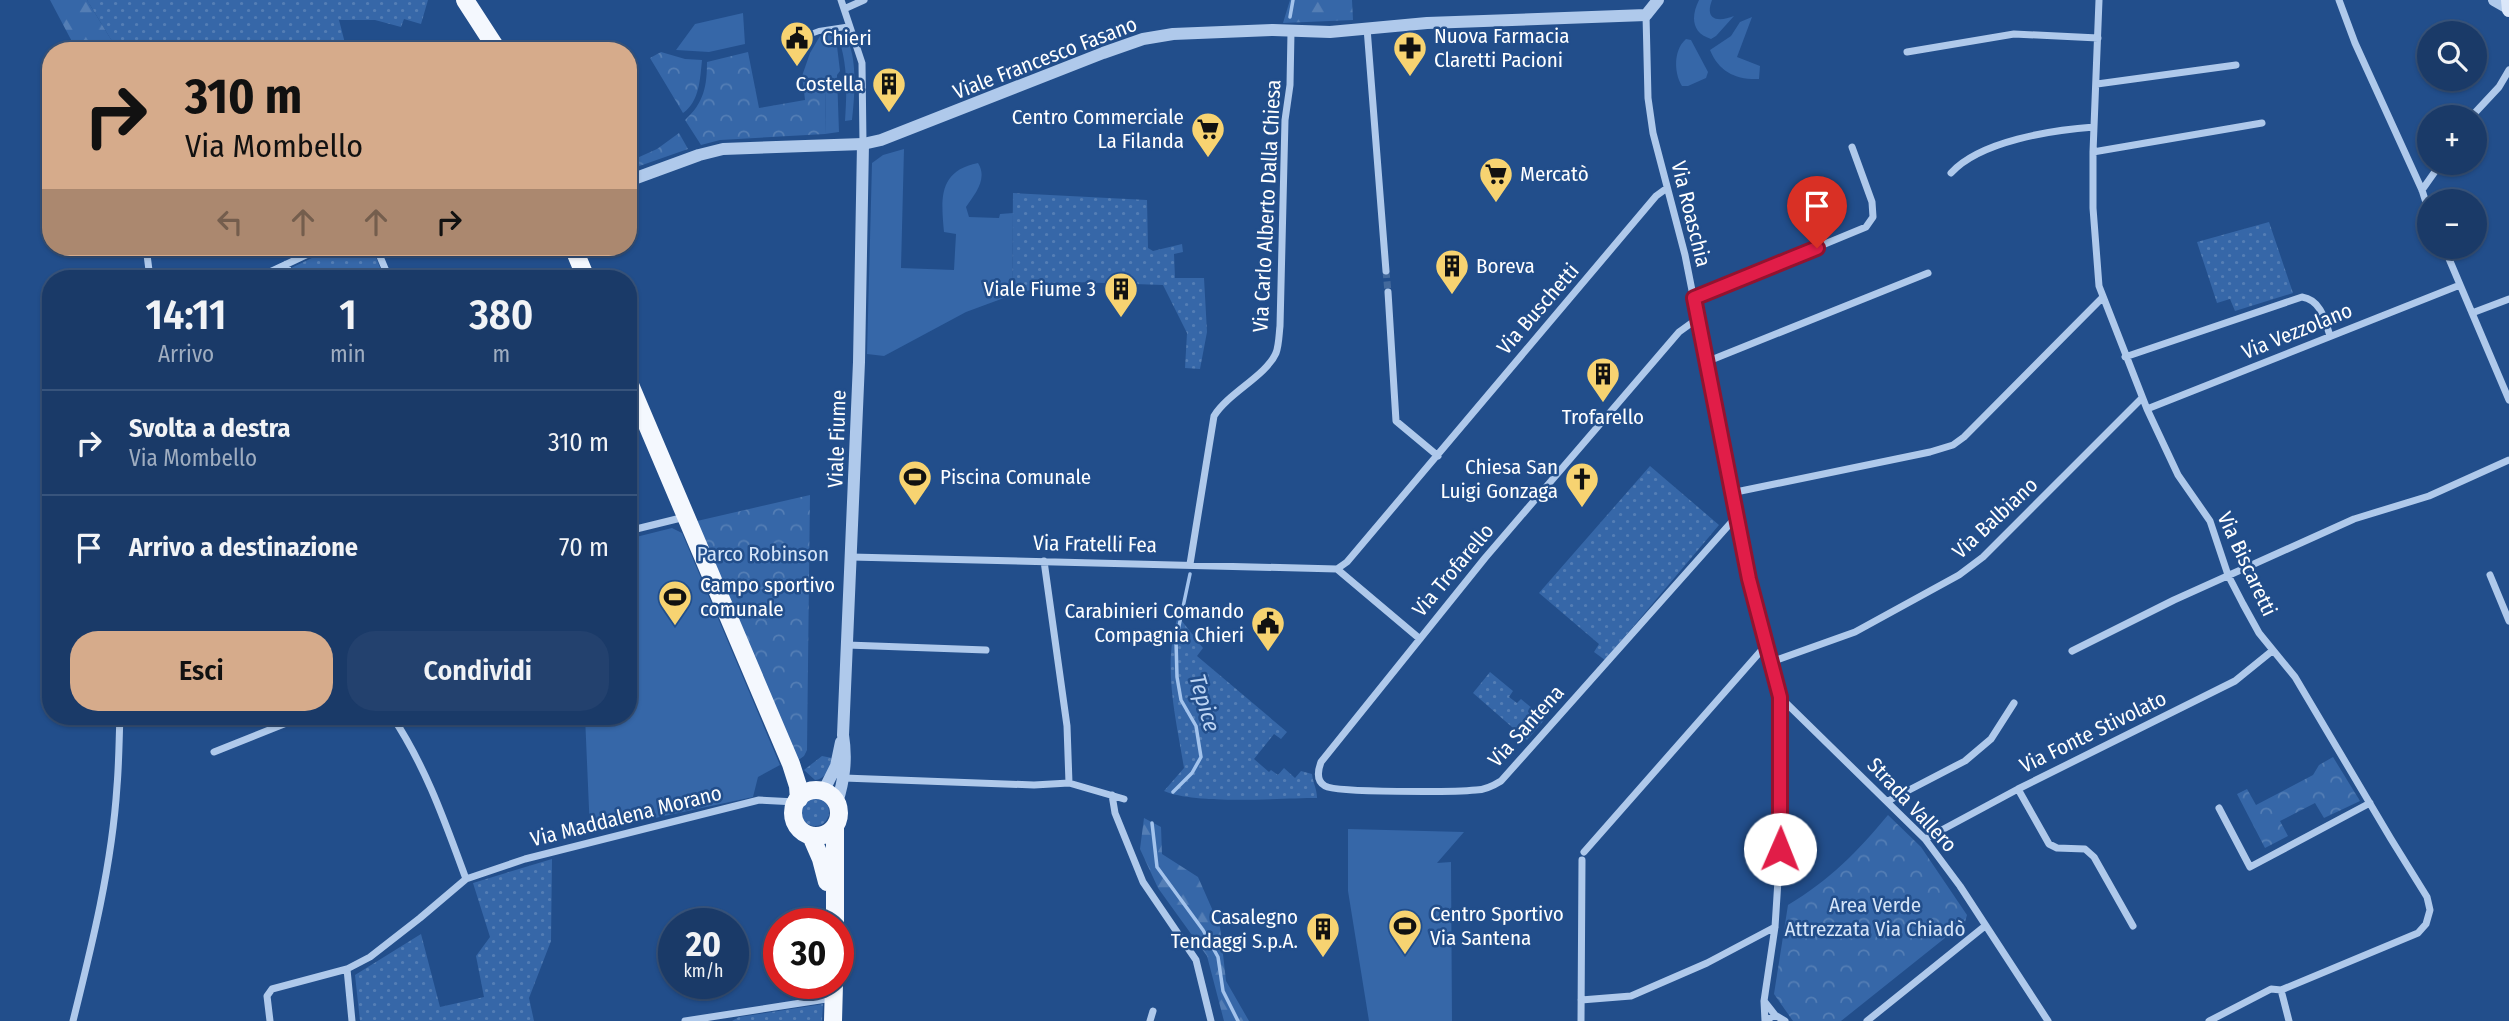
<!DOCTYPE html>
<html lang="it">
<head>
<meta charset="utf-8">
<style>
	:root { --surface:#1a3a68; --page:#23416e; --text:#f1f3f6; --muted:#9fadc0; --line:#38547c; --accent:#d6ab8b }
	body { margin:0; font-family:"Fira Sans Condensed",sans-serif; background:var(--page); color:var(--text); height:100vh; display:flex; flex-direction:column; font-size:26px; white-space:nowrap }
	* { box-sizing:border-box; margin:0 }
	p { font-size:23px; color:var(--muted) }
	.icon { flex:none; width:38px; height:38px; fill:none; stroke:currentColor; stroke-width:2; stroke-linecap:round; stroke-linejoin:round }
	.map { position:relative; flex:1; overflow:hidden }
	.sheet { position:absolute; left:42px; top:270px; width:595px; height:455px; display:flex; flex-direction:column; background:var(--surface); border-radius:28px; box-shadow:0 2px 5px #0004,0 0 0 2px var(--line) }
	.sheet>* { flex:none }
	.hud { position:absolute; left:42px; top:42px; width:595px; height:214px; border-radius:28px; box-shadow:0 2px 5px #0004,0 0 0 2px var(--line); background:#d6ab8b; color:#111; overflow:hidden }
	.tools { position:absolute; left:2417px; top:21px; display:grid; gap:14px }
	.tools a { display:grid; place-items:center; width:70px; height:70px; border-radius:50%; background:var(--surface); box-shadow:0 2px 5px #0004,0 0 0 2px var(--line); font-size:35px }
	.speed { position:absolute; left:658px; top:908px; display:flex; gap:14px; font-size:35px; font-weight:700; text-align:center }
	.speed>* { display:grid; place-content:center; width:91px; height:91px; border-radius:50%; background:var(--surface); box-shadow:0 2px 5px #0004,0 0 0 2px var(--line); line-height:1 }
	.speed small { font-size:18px; font-weight:400 }
	.speed .limit { border:10px solid #d22; background:#fff; color:#111 }
	.pin { position:absolute; display:grid; place-items:center; width:60px; height:60px; color:#fff; margin:-72px -30px; border-radius:50% 50% 50% 0; rotate:-45deg; box-shadow:0 0 7px #0007 }
	.pin .icon { rotate:45deg }
	.me { position:absolute; width:77px; margin:-38px; rotate:1deg; stroke-linejoin:round; filter:drop-shadow(0 0 5px #0008) }
	.turn { display:flex; align-items:center; gap:24px; height:147px; padding:0 28px; font-size:32px }
	.turn .icon { width:91px; height:91px; stroke-width:2.5 }
	.turn b { display:block; font-size:49px; line-height:60px }
	.lanes { display:flex; align-items:center; height:66px; padding:0 28px; background:#0003; justify-content:center; gap:35px; direction:ltr }
	.lanes .off { opacity:.35 }
	.eta { display:flex; justify-content:space-evenly; align-items:center; height:119px; text-align:center }
	.eta b { font-size:42px; font-weight:600; line-height:49px }
	.action { display:flex; gap:14px; margin-top:auto; padding:14px 28px }
	.action a { flex:1; height:80px; border-radius:28px; background:var(--accent); color:#111; font-size:28px; font-weight:600; line-height:80px; text-align:center }
	.action a+a { background:var(--page); color:var(--text) }
	ul { padding:0; list-style:none }
	li { display:flex; align-items:center; gap:21px; height:105px; padding:0 28px; border-top:2px solid var(--line) }
	li div { flex:1 }
	li b { display:block; font-size:26px }
	li em { font-style:normal }
	.map>svg:first-child { display:block }
	.grass { fill:url(#grass-dots) }
	.forest { fill:url(#forest-firs) }
	.park { fill:url(#park-crowns) }
	.garden { fill:#3667a8 }
	.lines { fill:none; stroke-linecap:round; stroke-linejoin:round }
	.stream { stroke:#a3c3ec; stroke-width:3.5 }
	.minor-tunnel { stroke:#43699c; stroke-width:7; stroke-dasharray:7 3.5; stroke-linecap:butt }
	.pedestrian { stroke:#afc9eb; stroke-width:6 }
	.minor { stroke:#afc9eb; stroke-width:7 }
	.tertiary { stroke:#afc9eb; stroke-width:12 }
	.secondary { stroke:#dbe7f9; stroke-width:14 }
	.primary { stroke:#f4f8fe; stroke-width:18 }
	.route-casing { stroke:#92132f; stroke-width:18 }
	.route { stroke:#e11d48; stroke-width:12 }
	.labels { text-anchor:middle; dominant-baseline:central; stroke-width:5; stroke-linejoin:round; paint-order:stroke }
	.poi-label { font-size:21px; fill:#fff; stroke:#224e8b; text-anchor:start }
	.street-label { font-size:21px; fill:#fff; stroke:#224e8b }
	.park-label { font-size:21px; fill:#d4e4f8; stroke:#224e8b }
	.water-label { font-size:23px; font-style:italic; fill:#bbd3f2; stroke:#224e8b }
</style>
</head>
<body>
<div class="map">
<svg width="2509" height="1021" viewBox="0 0 2509 1021">
	<defs>
		<pattern id="grass-dots" width="8" height="8" patternUnits="userSpaceOnUse" patternTransform="scale(1.75)"><rect width="8" height="8" fill="#3667a8"/><path d="M2 2h.1M6 6h.1" fill="none" stroke="#547eb5" stroke-width="1.8" stroke-linecap="round"/></pattern>
		<pattern id="forest-firs" width="22" height="20" patternUnits="userSpaceOnUse" patternTransform="scale(1.75)"><rect width="22" height="20" fill="#3667a8"/><path d="M5 1l3.5 6h-7zM16 11l3.5 6h-7z" fill="#547eb5"/></pattern>
		<pattern id="park-crowns" width="20" height="18" patternUnits="userSpaceOnUse" patternTransform="scale(1.75)"><rect width="20" height="18" fill="#3667a8"/><path d="M2 6a3 3 0 1 1 6 0M12 15a3 3 0 1 1 6 0" fill="none" stroke="#547eb5"/></pattern>
	</defs>
	<rect width="100%" height="100%" fill="#224e8b"/>
	<path class="grass" d="M 87,0 L 428,0 L 421,24 L 404,19 L 401,27 L 375,20 L 339,20 L 347,51 L 320,51 L 311,48 L 306,51 L 118,51 Z
		M 1013,193 L 1147,200 L 1148,248 L 1153,251 L 1182,244 L 1183,252 L 1174,254 L 1175,278 L 1204,278 L 1207,332 L 1200,369 L 1185,368 L 1187,333 L 1163,285 L 1076,282 L 1049,285 L 1012,295 Z
		M 2269,222 L 2293,293 L 2235,311 L 2230,299 L 2217,303 L 2197,242 Z
		M 335,247 L 372,247 L 384,278 L 295,278 L 291,268 Z
		M 1650,466 L 1719,525 L 1605,660 L 1594,652 L 1599,644 L 1539,593 Z
		M 1178,616 L 1203,648 L 1197,656 L 1287,732 L 1281,739 L 1274,734 L 1254,759 L 1269,772 L 1271,770 L 1278,775 L 1284,768 L 1295,778 L 1301,771 L 1312,774 C 1313,783 1317,789 1317,798 C 1278,798 1197,805 1164,791 L 1184,768 C 1176,718 1162,666 1178,616 Z
		M 1490,672 L 1513,691 L 1509,697 L 1517,703 L 1521,699 L 1545,719 L 1527,740 L 1473,693 Z
		M 822,756 L 832,758 C 831,767 825,780 815,780 L 804,770 Z
		M801 812a14 14 0 1 1 28 0a14 14 0 1 1-28 0Z
		M 552,859 L 551,941 L 529,998 L 534,1021 L 360,1021 L 355,975 L 421,934 L 440,1007 L 484,997 L 476,956 L 490,937 L 473,883 Z
		M 823,1004 L 822,1021 L 732,1021 L 739,1017 Z"/>
	<path class="forest" d="M 50,0 L 87,0 L 118,51 L 77,51 Z
		M 1290,0 L 1352,0 L 1353,20 L 1283,23 Z
		M 1144,818 L 1161,827 L 1162,854 L 1198,877 L 1220,927 L 1226,981 L 1249,1021 L 1224,1021 L 1207,956 L 1158,888 L 1140,849 Z"/>
	<path class="park" d="M 661,52 L 685,59 L 702,60 C 700,78 700,101 683,113 L 650,58 Z
		M 748,52 L 759,108 L 805,100 L 804,91 L 826,86 L 825,134 L 720,140 L 701,145 L 685,120 C 704,103 707,86 707,62 Z
		M 679,133 L 688,149 L 628,170 L 628,162 L 657,149 Z
		M 810,495 L 807,750 L 804,756 L 797,761 L 697,521 Z
		M 2333,757 L 2360,801 L 2324,818 L 2315,803 L 2280,821 L 2288,836 L 2265,848 L 2237,794 L 2247,789 L 2256,805 L 2313,775 L 2319,765 Z
		M 1888,815 L 1921,847 L 1967,915 L 1965,922 L 1841,1021 L 1793,1021 L 1774,994 L 1788,905 C 1830,880 1857,852 1888,815 Z"/>
	<path class="garden" d="M 1699,0 L 1712,0 C 1704,21 1719,22 1734,16 L 1716,36 L 1711,39 C 1691,33 1691,16 1699,0 Z
		M 743,13 L 745,44 L 709,52 L 676,50 L 695,24 Z
		M 1752,17 L 1737,57 L 1760,66 L 1759,79 C 1736,80 1719,72 1710,50 L 1731,36 L 1740,22 Z
		M 831,33 L 837,46 L 840,71 L 837,75 L 839,132 L 825,134 L 826,87 L 804,91 L 802,76 L 810,53 L 820,36 Z
		M 837,33 C 861,38 854,101 852,120 L 845,121 C 847,88 848,64 837,33 Z
		M 1686,39 L 1691,40 L 1708,72 L 1706,78 L 1688,86 L 1682,86 C 1674,74 1673,50 1686,39 Z
		M 904,149 L 901,268 L 954,270 L 956,234 L 944,232 C 941,199 938,171 978,163 C 988,179 975,194 966,207 L 969,217 L 999,218 L 1000,214 L 1013,213 L 1012,295 L 966,312 L 884,356 L 867,354 L 872,163 L 883,155 Z
		M 672,528 L 682,533 L 780,765 L 758,777 L 753,797 L 590,832 L 585,716 L 628,716 L 628,539 Z
		M 1348,829 L 1464,832 L 1437,863 L 1451,862 L 1452,1021 L 1369,1021 L 1348,891 Z"/>
	<g class="lines">
		<path class="stream" d="M 1290,17 L 1293,0
			M 1173,792 L 1192,773 L 1201,757 L 1196,726 L 1181,700 L 1177,677 L 1176,640 L 1190,574
			M 1152,823 L 1157,867 L 1203,930 L 1218,957 L 1223,991 L 1238,1021"/>
		<path class="minor-tunnel" d="M 1386,271 L 1388,292"/>
		<path class="pedestrian" d="M 795,40 L 819,31 L 845,27"/>
		<path class="minor" d="M 841,0 L 862,63 L 863,144
			M 2099,0 L 2093,152 L 2093,208 L 2099,286 L 2147,409 L 2178,475 L 2210,521 L 2228,575 L 2243,604 L 2259,633 L 2295,677 L 2391,839 L 2427,897 L 2430,910 L 2426,924 L 2418,933 L 2281,990 L 2289,1021
			M 2339,0 L 2355,43 L 2422,190 L 2429,212
			M 844,9 L 864,0
			M 1646,15 L 1648,98 L 1653,133 L 1685,255 L 1749,579 L 1780,697 L 1780,849 L 1775,927 L 1764,1001
			M 1367,28 L 1386,271
			M 1907,52 L 2014,34 L 2098,38
			M 2097,84 L 2236,65
			M 2471,117 L 2499,87 L 2509,70
			M 2093,152 L 2262,123
			M 1951,173 C 1980,141 2052,130 2094,127
			M 2422,190 L 2441,163
			M 146,247 L 150,278
			M 376,247 L 389,278
			M 2444,247 L 2509,400
			M 286,264 L 291,278
			M 257,278 L 323,247
			M 1388,292 L 1396,421 L 1438,456
			M 1694,298 L 1866,227 L 1873,217 L 1872,202 L 1852,147
			M 2472,313 L 2509,299
			M 1697,319 L 1679,332 L 1485,558 L 1321,762 C 1318,770 1316,781 1325,786 C 1337,793 1456,792 1476,790 C 1485,790 1493,786 1501,781 L 1736,517
			M 2125,357 L 2302,297 C 2321,300 2325,320 2330,336
			M 1706,362 L 1928,273
			M 2147,409 L 2460,285
			M 1731,493 L 1930,452 L 1953,445 L 1964,437 L 2103,297
			M 628,531 L 685,517
			M 851,557 L 1337,569
			M 1044,561 L 1067,726 L 1069,783
			M 1190,564 L 1214,416 C 1228,393 1266,376 1276,353 C 1279,345 1279,334 1280,326 L 1285,120 L 1290,85 L 1291,32
			M 1337,569 L 1347,562 L 1656,196 L 1667,188
			M 1337,569 L 1420,639
			M 2490,575 L 2509,621
			M 847,645 L 986,650
			M 2072,651 L 2174,600 L 2354,519 L 2429,496 L 2509,460
			M 1771,662 L 1855,632 L 1959,575 L 1983,557 L 2142,398
			M 1780,697 L 1925,839 L 1960,886 L 2048,1021
			M 392,716 C 426,767 445,822 466,879
			M 214,752 L 304,716
			M 844,778 L 1034,785 L 1069,783 L 1124,799
			M 2018,789 L 2049,844 L 2057,848 L 2085,849 L 2094,857 L 2133,926
			M 1112,795 L 1115,813 L 1143,882 L 1196,960 L 1211,1021
			M 1888,801 L 1965,761 L 1991,739 L 2014,703
			M 2219,808 L 2250,867 L 2370,803
			M 1925,839 L 2018,789 L 2235,681 L 2272,651
			M 1584,852 L 1767,644
			M 347,969 L 352,1021
			M 1581,1000 L 1631,996 L 1707,963 L 1775,927
			M 1775,1015 L 1764,1001 L 1765,1021 L 1775,1015 L 1785,1021
			M 73,1021 C 92,945 112,865 117,786 C 119,763 119,739 120,716
			M 270,1021 L 267,996 L 272,989 L 347,969 L 370,957 L 420,918 L 466,879 L 525,859 L 759,800 L 796,802
			M 685,1021 L 833,998
			M 1150,1021 L 1153,1011
			M 1581,1021 L 1582,860
			M 1867,1021 L 1985,926
			M 2209,1021 L 2271,989 L 2281,990"/>
		<path class="tertiary" d="M 2494,0 L 2508,8
			M 628,181 L 699,155 L 723,149 L 863,144 L 881,140 L 1103,53 L 1143,39 L 1173,34 L 1273,30 L 1330,32 L 1427,23 L 1646,15 L 1658,0
			M 823,792 L 836,766 L 841,742
			M 837,803 C 844,780 847,760 843,735 L 859,362 L 863,144"/>
		<path class="secondary" d="M 2508,0 L 2509,10"/>
		<path class="primary" d="M 465,0 L 498,51
			M 573,247 L 586,278
			M 628,380 L 791,764 L 798,786 L 799,799
			M793 813a23 23 0 1 1 46 0a23 23 0 1 1-46 0Z
			M 811,836 L 821,859 L 827,882
			M 835,924 L 835,826
			M 833,1021 L 834,984"/>
	</g>
	<g class="lines">
		<g class="route-casing">
			<path id="route" d="M 1780,849 L 1780,697 L 1749,579 L 1694,298 L 1817,248"/>
		</g>
		<use href="#route" class="route"/>
	</g>
	<defs>
		<g id="civic-pin" transform="scale(1.75)"><path d="M0 17L-7.5 6A9.5 9.5 0 1 1 7.5 6Z" fill="#f7d371" stroke="#224e8b"/><path d="M-.6-6.5H3V-4.5H.6V-3L4-1V1h2V6H-6V1h2V-1L-.6-3ZM-1.2 2.5V6h2.4V2.5Z" fill="#111"/></g>
		<g id="pharmacy-pin" transform="scale(1.75)"><path d="M0 17L-7.5 6A9.5 9.5 0 1 1 7.5 6Z" fill="#f7d371" stroke="#224e8b"/><path d="M-2-6h4v4h4v4h-4v4h-4v-4h-4v-4h4Z" fill="#111"/></g>
		<g id="building-pin" transform="scale(1.75)"><path d="M0 17L-7.5 6A9.5 9.5 0 1 1 7.5 6Z" fill="#f7d371" stroke="#224e8b"/><path d="M-4-6H4V6H1V3H-1V6H-4ZM-2.5-4.3h1.7v1.8h-1.7ZM.8-4.3h1.7v1.8H.8ZM-2.5-1h1.7V.8h-1.7ZM.8-1h1.7V.8H.8Z" fill="#111"/></g>
		<g id="supermarket-pin" transform="scale(1.75)"><path d="M0 17L-7.5 6A9.5 9.5 0 1 1 7.5 6Z" fill="#f7d371" stroke="#224e8b"/><path d="M-6-5.5h2.5l.6 2H6L4.5 2H-2.5L-4.4-4H-6ZM-1.5 3.2a1.3 1.3 0 1 0 .1 0ZM3 3.2a1.3 1.3 0 1 0 .1 0Z" fill="#111"/></g>
		<g id="stadium-pin" transform="scale(1.75)"><path d="M0 17L-7.5 6A9.5 9.5 0 1 1 7.5 6Z" fill="#f7d371" stroke="#224e8b"/><path d="M0-5a6.5 5 0 1 0 0 10a6.5 5 0 1 0 0-10ZM-3.5-1.8h7v3.6h-7Z" fill="#111"/></g>
		<g id="church-pin" transform="scale(1.75)"><path d="M0 17L-7.5 6A9.5 9.5 0 1 1 7.5 6Z" fill="#f7d371" stroke="#224e8b"/><path d="M-1.2-6h2.4v3.5h3.3v2.4h-3.3V6h-2.4V-.1h-3.3v-2.4h3.3Z" fill="#111"/></g>
	</defs>
	<g fill-rule="evenodd">
		<use href="#civic-pin" x="797" y="38"/>
		<use href="#pharmacy-pin" x="1410" y="48"/>
		<use href="#building-pin" x="889" y="84"/>
		<use href="#supermarket-pin" x="1208" y="129"/>
		<use href="#supermarket-pin" x="1496" y="174"/>
		<use href="#building-pin" x="1452" y="266"/>
		<use href="#building-pin" x="1121" y="289"/>
		<use href="#building-pin" x="1603" y="374"/>
		<use href="#stadium-pin" x="915" y="477"/>
		<use href="#church-pin" x="1582" y="479"/>
		<use href="#stadium-pin" x="675" y="597"/>
		<use href="#civic-pin" x="1268" y="623"/>
		<use href="#stadium-pin" x="1405" y="926"/>
		<use href="#building-pin" x="1323" y="929"/>
	</g>
	<g class="labels">
		<g class="poi-label">
			<text x="1434" y="36">Nuova Farmacia<tspan x="1434" dy="24">Claretti Pacioni</tspan></text>
			<text x="822" y="38">Chieri</text>
			<text x="864" y="84" text-anchor="end">Costella</text>
			<text x="1184" y="117" text-anchor="end">Centro Commerciale<tspan x="1184" dy="24">La Filanda</tspan></text>
			<text x="1520" y="174">Mercatò</text>
			<text x="1476" y="266">Boreva</text>
			<text x="1096" y="289" text-anchor="end">Viale Fiume 3</text>
			<text x="1603" y="417" text-anchor="middle">Trofarello</text>
			<text x="1558" y="467" text-anchor="end">Chiesa San<tspan x="1558" dy="24">Luigi Gonzaga</tspan></text>
			<text x="940" y="477">Piscina Comunale</text>
			<text x="700" y="585">Campo sportivo<tspan x="700" dy="24">comunale</tspan></text>
			<text x="1244" y="611" text-anchor="end">Carabinieri Comando<tspan x="1244" dy="24">Compagnia Chieri</tspan></text>
			<text x="1430" y="914">Centro Sportivo<tspan x="1430" dy="24">Via Santena</tspan></text>
			<text x="1298" y="917" text-anchor="end">Casalegno<tspan x="1298" dy="24">Tendaggi S.p.A.</tspan></text>
		</g>
		<g class="street-label">
			<text transform="translate(1045 58) rotate(-21)">Viale Francesco Fasano</text>
			<text transform="translate(1267 206) rotate(-87)">Via Carlo Alberto Dalla Chiesa</text>
			<text transform="translate(1691 214) rotate(76)">Via Roaschia</text>
			<text transform="translate(1538 309) rotate(-49)">Via Buschetti</text>
			<text transform="translate(2297 331) rotate(-22)">Via Vezzolano</text>
			<text transform="translate(837 439) rotate(-88)">Viale Fiume</text>
			<text transform="translate(1995 518) rotate(-43)">Via Balbiano</text>
			<text transform="translate(1095 544) rotate(1)">Via Fratelli Fea</text>
			<text transform="translate(2247 564) rotate(65)">Via Biscaretti</text>
			<text transform="translate(1453 570) rotate(-50)">Via Trofarello</text>
			<text transform="translate(1526 726) rotate(-48)">Via Santena</text>
			<text transform="translate(2093 732) rotate(-26)">Via Fonte Stivolato</text>
			<text transform="translate(1912 805) rotate(47)">Strada Vallero</text>
			<text transform="translate(626 816) rotate(-14)">Via Maddalena Morano</text>
		</g>
		<g class="park-label">
			<text x="763" y="554">Parco Robinson</text>
			<text x="1875" y="905">Area Verde<tspan x="1875" dy="24">Attrezzata Via Chiadò</tspan></text>
		</g>
		<g class="water-label">
			<text transform="translate(1205 703) rotate(74)">Tepice</text>
		</g>
	</g>
</svg>
<div class="tools">
<a><svg class="icon" aria-label="search" viewBox="0 0 24 24"><circle cx="10" cy="10" r="6"/><path d="M15 15l6 6"/></svg></a>
<a>+</a>
<a>−</a>
</div>
<div class="speed"><div>20<small>km/h</small></div><div class="limit">30</div></div>
<div class="pin" style="left:1817px;top:248px;background:#d93025"><svg class="icon" aria-label="arrive" viewBox="0 0 24 24"><path d="M6 21V4h12l-3 4 3 4H6"/></svg></div>
<svg class="me" style="left:1780px;top:849px" viewBox="-20 -20 40 40"><circle r="19" fill="#fff"/><path d="M0-13L10 11 0 6-10 11z" fill="#e11d48"/></svg>
<div class="hud">
<div class="turn"><svg class="icon" aria-label="right" viewBox="0 0 24 24"><path d="M7 20v-9h11M14 6l5 5-5 5"/></svg><div><b>310 m</b>Via Mombello</div></div>
<div class="lanes"><svg class="icon off" aria-label="left" viewBox="0 0 24 24"><path d="M17 20v-9H6M10 6l-5 5 5 5"/></svg><svg class="icon off" aria-label="ahead" viewBox="0 0 24 24"><path d="M12 20V5M6 11l6-6 6 6"/></svg><svg class="icon off" aria-label="ahead" viewBox="0 0 24 24"><path d="M12 20V5M6 11l6-6 6 6"/></svg><svg class="icon" aria-label="right" viewBox="0 0 24 24"><path d="M7 20v-9h11M14 6l5 5-5 5"/></svg></div>
</div>
<section class="sheet">
<div class="eta">
<div><b>14:11</b><p>Arrivo</p></div>
<div><b>1</b><p>min</p></div>
<div><b>380</b><p>m</p></div>
</div>
<ul>
<li><svg class="icon" aria-label="right" viewBox="0 0 24 24"><path d="M7 20v-9h11M14 6l5 5-5 5"/></svg><div><b>Svolta a destra</b><p>Via Mombello</p></div><em>310 m</em></li>
<li><svg class="icon" aria-label="arrive" viewBox="0 0 24 24"><path d="M6 21V4h12l-3 4 3 4H6"/></svg><div><b>Arrivo a destinazione</b></div><em>70 m</em></li>
</ul>
<div class="action"><a>Esci</a><a>Condividi</a></div>
</section>
</div>
</body>
</html>
